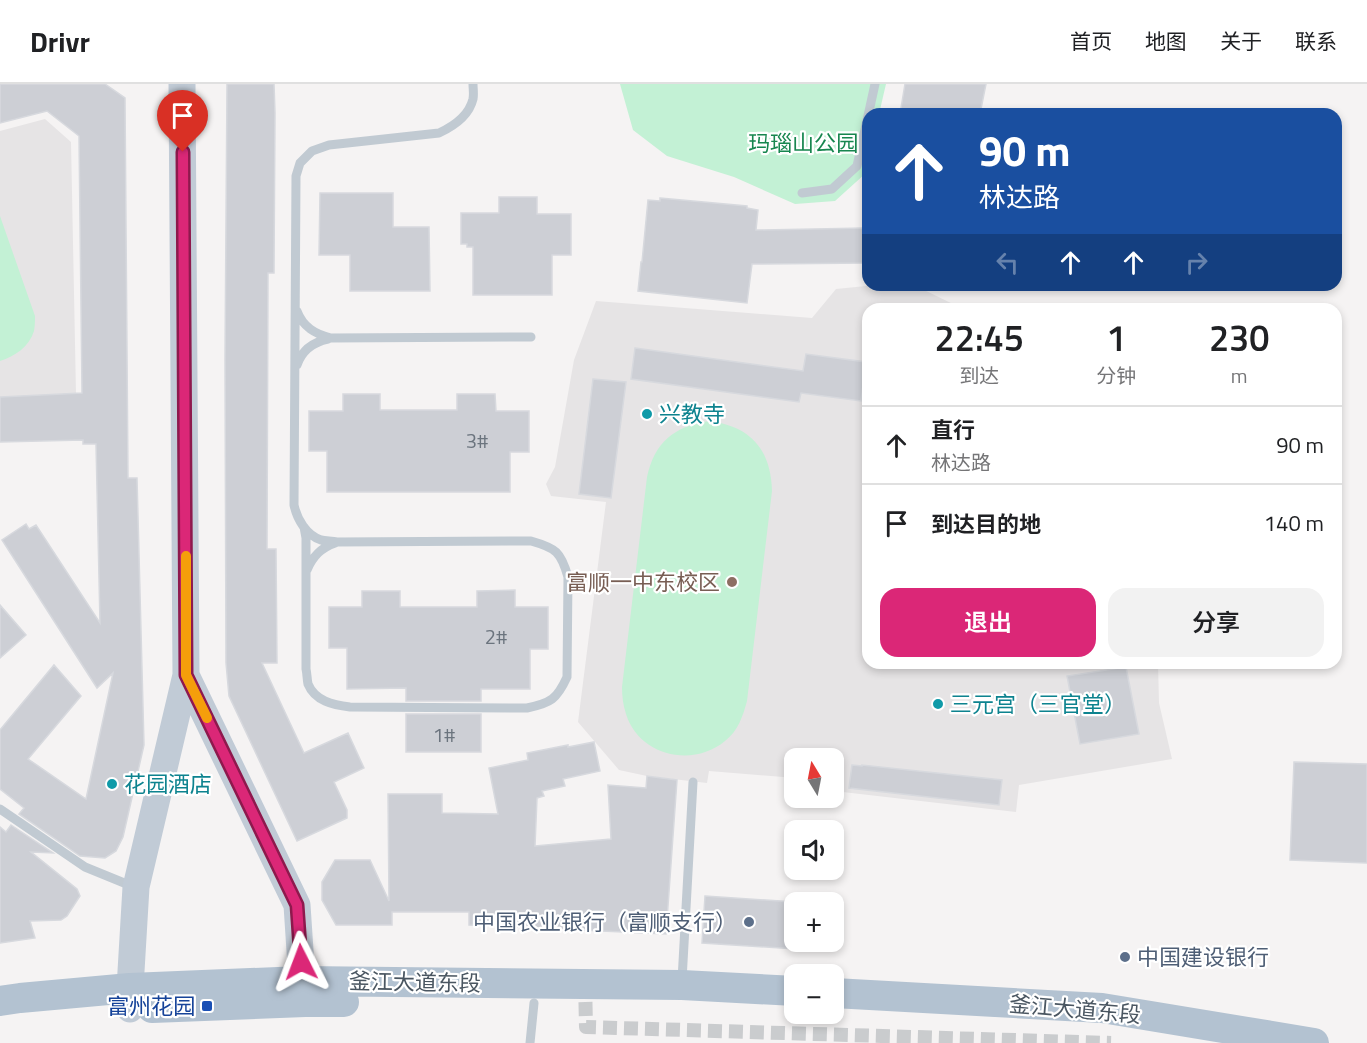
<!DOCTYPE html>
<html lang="zh">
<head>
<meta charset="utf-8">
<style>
	:root { --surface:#fff; --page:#f2f2f2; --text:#202124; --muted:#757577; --line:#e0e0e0; --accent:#db2777 }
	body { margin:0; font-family:"Titillium Web","Noto Sans SC",sans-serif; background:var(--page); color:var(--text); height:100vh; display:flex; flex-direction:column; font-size:22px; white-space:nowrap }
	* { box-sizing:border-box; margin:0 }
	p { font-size:20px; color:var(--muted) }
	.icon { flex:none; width:33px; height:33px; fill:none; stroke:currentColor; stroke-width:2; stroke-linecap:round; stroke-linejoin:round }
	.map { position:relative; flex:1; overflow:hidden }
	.panel { position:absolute; left:862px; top:219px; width:480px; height:366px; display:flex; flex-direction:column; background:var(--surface); border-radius:18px; box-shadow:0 3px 9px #0003 }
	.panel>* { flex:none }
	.top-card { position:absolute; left:862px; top:24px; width:480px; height:183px; border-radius:18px; box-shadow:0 3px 9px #0003; background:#1a4fa0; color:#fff; overflow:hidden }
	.needle { width:39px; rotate:350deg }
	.buttons { position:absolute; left:784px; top:664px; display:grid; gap:12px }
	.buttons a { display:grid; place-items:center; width:60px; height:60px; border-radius:12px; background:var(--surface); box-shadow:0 3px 9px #0003; font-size:30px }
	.pin { position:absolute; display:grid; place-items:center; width:51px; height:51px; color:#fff; margin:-62px -26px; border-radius:50% 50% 50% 0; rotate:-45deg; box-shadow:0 0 6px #0007 }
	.pin .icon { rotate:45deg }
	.me { position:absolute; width:66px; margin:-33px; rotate:357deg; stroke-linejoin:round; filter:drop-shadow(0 0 4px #0008) }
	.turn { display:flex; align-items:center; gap:21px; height:126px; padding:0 18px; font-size:27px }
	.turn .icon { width:78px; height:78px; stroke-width:2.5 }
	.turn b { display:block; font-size:42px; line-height:51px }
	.lanes { display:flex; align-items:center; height:57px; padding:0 18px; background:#0003; justify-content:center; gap:30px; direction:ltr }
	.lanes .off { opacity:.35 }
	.eta { display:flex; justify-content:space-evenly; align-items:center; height:102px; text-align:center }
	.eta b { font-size:36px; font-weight:600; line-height:42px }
	.cta { display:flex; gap:12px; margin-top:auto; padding:12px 18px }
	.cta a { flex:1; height:69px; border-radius:18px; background:var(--accent); color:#fff; font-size:24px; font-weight:600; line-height:69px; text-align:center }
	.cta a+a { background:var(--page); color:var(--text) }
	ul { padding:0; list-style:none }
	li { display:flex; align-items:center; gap:18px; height:78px; padding:0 18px; border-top:2px solid var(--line) }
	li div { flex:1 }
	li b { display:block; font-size:22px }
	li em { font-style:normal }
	header { display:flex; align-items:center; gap:36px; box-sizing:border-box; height:84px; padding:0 30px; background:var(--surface); border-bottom:2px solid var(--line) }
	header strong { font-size:28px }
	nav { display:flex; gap:33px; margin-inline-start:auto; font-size:21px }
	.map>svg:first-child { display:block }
	.education { fill:#e6e4e5 }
	.green { fill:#c3f1d5 }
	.building { fill:#cdcfd5; stroke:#d7d9de; stroke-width:1.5 }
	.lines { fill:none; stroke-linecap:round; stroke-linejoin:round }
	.pedestrian-tunnel { stroke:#caccce; stroke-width:14; stroke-dasharray:14 7; stroke-linecap:butt }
	.service { stroke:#c1cad2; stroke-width:9 }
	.secondary { stroke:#c1cbd6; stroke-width:27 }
	.primary { stroke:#b3c2d1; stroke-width:30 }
	.route-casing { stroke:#8e194d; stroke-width:15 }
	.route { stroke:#db2777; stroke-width:10 }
	.slow { stroke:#f59e0b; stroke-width:10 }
	.culture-dot { fill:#0f9aa8; stroke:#fff; stroke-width:2 }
	.education-dot { fill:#8d6e63; stroke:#fff; stroke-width:2 }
	.service-dot { fill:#5c6f8a; stroke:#fff; stroke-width:2 }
	.transit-dot { fill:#1a4fb4; stroke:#fff; stroke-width:2 }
	.labels { text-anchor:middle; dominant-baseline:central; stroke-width:4.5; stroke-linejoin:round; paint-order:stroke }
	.number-label { font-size:20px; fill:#6b747e }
	.park-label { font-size:22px; fill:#17864f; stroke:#fff }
	.culture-label { font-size:22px; fill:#0d838f; stroke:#fff; text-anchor:start }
	.education-label { font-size:22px; fill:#785e54; stroke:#fff; text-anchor:end }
	.service-label { font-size:22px; fill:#4e5e75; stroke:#fff; text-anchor:end }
	.street-label { font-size:22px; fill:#4a5661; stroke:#fff }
	.transit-label { font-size:22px; fill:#164399; stroke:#fff; text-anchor:end }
</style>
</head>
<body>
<header>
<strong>Drivr</strong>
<nav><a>首页</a><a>地图</a><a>关于</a><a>联系</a></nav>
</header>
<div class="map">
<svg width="1367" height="959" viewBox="0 0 1367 959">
	<rect width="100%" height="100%" fill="#f5f3f3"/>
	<path class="education" d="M 45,35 L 71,58 L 76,310 L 0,313 L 0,47 Z
		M 876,201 L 914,201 L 957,222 L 976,225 L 868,225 L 868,579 L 1158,579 L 1159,619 L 1172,675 L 1019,701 L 1016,728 L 834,707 L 834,675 L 795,675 L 795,694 L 709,687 L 707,699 L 647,692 L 619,686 L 578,638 L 606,418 L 551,412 L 546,400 L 555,383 L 574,276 L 596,217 L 812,234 L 836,205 Z"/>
	<path class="green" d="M 620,0 L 886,0 L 879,30 L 868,30 L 868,77 L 866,89 L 835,117 L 795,120 L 734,93 L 667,72 L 633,46 Z
		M 0,132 L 35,232 C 35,236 35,242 34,247 C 29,263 15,272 0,277 Z
		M 709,337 C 750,342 771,365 772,407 L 747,617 C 743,632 738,647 725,657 C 693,684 639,672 626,630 C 623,621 622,612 622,603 L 647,393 C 655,358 673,343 709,337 Z"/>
	<path class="building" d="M 0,0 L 105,0 L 125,14 L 128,394 L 137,394 L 144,661 L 123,753 L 116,767 L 105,774 L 80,772 L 19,730 L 24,724 L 0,705 L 0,646 L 54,581 L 81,612 L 28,675 L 86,715 L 113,589 L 97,604 L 2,456 L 26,440 L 29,445 L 36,441 L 100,539 L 96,360 L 83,360 L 83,356 L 0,358 L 0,313 L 82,309 L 79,52 L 47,27 L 0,39 Z
		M 227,0 L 274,0 L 275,29 L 274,189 L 268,189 L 267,465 L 276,465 L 277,579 L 262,579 L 304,669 L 348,649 L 364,684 L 334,698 L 347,726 L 347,734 L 297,757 L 229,612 L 226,579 L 225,275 Z
		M 905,0 L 986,0 L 980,30 L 900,30 Z
		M 320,109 L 393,109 L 393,143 L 429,143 L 430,207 L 350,207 L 350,171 L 319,171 Z
		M 499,113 L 537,113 L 537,130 L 571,130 L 571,171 L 552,171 L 552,211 L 473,211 L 473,163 L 467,163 L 467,160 L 461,160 L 461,129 L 499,129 Z
		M 660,114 L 747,122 L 747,124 L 758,126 L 756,146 L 865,144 L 865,149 L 868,149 L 868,179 L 752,180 L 747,219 L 638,207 L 641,178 L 642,178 L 648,116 L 660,117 Z
		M 635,264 L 803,287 L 806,270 L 866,278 L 861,317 L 801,309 L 799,318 L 631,295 Z
		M 593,295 L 626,298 L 611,414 L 579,410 Z
		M 343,310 L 380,310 L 380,326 L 457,326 L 457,310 L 495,310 L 496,327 L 529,327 L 529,368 L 510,368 L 510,408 L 327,408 L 327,367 L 309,367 L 309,327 L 343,327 Z
		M 515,506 L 515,523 L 548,523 L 548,565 L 530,565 L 530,605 L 481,605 L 481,617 L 406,617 L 406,604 L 347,605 L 347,564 L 329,564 L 329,523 L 362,523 L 362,507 L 400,507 L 400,523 L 477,523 L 477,507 Z
		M 0,521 L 26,551 L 0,574 Z
		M 1126,583 L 1139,650 L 1080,660 L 1067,592 Z
		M 406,630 L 481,630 L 481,668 L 406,668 Z
		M 594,658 L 600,687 L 563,695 L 565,702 L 542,707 L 544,712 L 537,714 L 535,762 L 611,755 L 608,701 L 646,704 L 647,692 L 677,696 L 666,850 L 469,841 L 469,828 L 392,828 L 392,841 L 336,841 L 322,816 L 322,798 L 335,776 L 370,776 L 389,817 L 388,710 L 442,710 L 442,729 L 498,730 L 489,684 L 528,676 L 527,669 L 568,661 L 568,663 Z
		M 1294,678 L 1367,680 L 1367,779 L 1290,776 Z
		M 852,681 L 862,682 L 862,681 L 1002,696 L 999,721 L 849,704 Z
		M 11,741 L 53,769 L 31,768 L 77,805 L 80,812 L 67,832 L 61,836 L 30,837 L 35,854 L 0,859 L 0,743 L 6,748 Z
		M 705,812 L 795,818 L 795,865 L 702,859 Z"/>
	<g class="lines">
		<path class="pedestrian-tunnel" d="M 585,897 L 586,943 L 1111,959"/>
		<path class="service" d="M 802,109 L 832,105 L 857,82 L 875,0
			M 297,227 C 303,243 315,250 331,254 L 531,253
			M 297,281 C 302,266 314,258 328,255
			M 304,443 L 306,454 L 306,585 C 307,589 307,595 308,600 C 315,617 333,621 350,623 L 527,624 C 551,619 557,615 567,593 L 568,493 C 561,468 556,464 531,457 L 337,458 C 332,457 326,457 321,456 C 306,451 297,435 294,421 L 296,92 L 300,79 L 312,67 L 329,61 L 439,49 C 454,42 469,32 473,15 C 474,10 473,5 473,0
			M 307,486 C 313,472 321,464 335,459
			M 0,725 L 85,783 L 134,803
			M 682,896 L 693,698
			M 530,959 L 534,919"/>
		<path class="secondary" d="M 186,591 L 297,821 L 302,897
			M 130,925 L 130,904 L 136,803 L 186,591 L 182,0"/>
		<path class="primary" d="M 834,909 L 1102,924 L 1314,959
			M 0,917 L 20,914 L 130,904 L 302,897 L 682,901 L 795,907
			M 152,924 L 305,918 L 344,918"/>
	</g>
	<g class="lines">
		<g class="route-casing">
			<path id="route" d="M 183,68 L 186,591 L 297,821 L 301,878"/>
		</g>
		<use href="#route" class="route"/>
		<path class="slow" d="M 186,472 L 186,591 L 207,634"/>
	</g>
	<g class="culture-dot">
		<circle cx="647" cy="330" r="6"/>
		<circle cx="938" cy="620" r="6"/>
		<circle cx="112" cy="700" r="6"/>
	</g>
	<circle class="education-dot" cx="732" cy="498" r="6"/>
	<g class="service-dot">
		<circle cx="749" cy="838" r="6"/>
		<circle cx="1125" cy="873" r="6"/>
	</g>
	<rect class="transit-dot" x="201" y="916" width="12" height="12" rx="3"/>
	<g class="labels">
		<g class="number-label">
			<text x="477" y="356">3#</text>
			<text x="496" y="552">2#</text>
			<text x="444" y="650">1#</text>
		</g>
		<g class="park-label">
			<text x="803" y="59">玛瑙山公园</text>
		</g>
		<g class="culture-label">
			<text x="659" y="330">兴教寺</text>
			<text x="950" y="620">三元宫（三官堂）</text>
			<text x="124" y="700">花园酒店</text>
		</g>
		<g class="education-label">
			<text x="720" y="498">富顺一中东校区</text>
		</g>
		<g class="service-label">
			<text x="737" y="838">中国农业银行（富顺支行）</text>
			<text x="1137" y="873" text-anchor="start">中国建设银行</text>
		</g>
		<g class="street-label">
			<text transform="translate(415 898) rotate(1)">釜江大道东段</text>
			<text transform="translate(1075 925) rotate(5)">釜江大道东段</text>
		</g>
		<g class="transit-label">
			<text x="195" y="922">富州花园</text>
		</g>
	</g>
</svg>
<div class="buttons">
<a><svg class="needle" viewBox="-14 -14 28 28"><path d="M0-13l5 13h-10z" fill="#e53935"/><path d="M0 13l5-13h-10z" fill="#757577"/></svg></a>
<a><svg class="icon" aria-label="sound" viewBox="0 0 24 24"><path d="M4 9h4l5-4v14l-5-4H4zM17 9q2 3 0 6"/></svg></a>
<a>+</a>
<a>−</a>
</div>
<div class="pin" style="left:183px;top:68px;background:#d93025"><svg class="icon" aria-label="arrive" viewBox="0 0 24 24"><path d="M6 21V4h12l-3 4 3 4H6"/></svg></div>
<svg class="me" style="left:301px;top:878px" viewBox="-20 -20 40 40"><path d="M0-17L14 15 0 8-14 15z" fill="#db2777" stroke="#fff" stroke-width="4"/></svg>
<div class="top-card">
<div class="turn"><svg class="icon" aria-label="ahead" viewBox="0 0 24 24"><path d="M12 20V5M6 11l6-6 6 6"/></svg><div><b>90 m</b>林达路</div></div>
<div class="lanes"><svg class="icon off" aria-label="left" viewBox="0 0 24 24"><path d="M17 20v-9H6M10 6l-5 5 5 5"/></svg><svg class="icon" aria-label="ahead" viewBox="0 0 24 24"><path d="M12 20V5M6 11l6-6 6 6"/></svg><svg class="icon" aria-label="ahead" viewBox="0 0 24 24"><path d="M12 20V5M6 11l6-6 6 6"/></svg><svg class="icon off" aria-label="right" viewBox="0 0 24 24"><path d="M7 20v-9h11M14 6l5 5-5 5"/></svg></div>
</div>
<section class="panel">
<div class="eta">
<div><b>22:45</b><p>到达</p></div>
<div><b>1</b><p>分钟</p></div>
<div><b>230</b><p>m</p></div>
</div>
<ul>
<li><svg class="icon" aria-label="ahead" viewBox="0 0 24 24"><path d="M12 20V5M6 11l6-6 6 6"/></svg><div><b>直行</b><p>林达路</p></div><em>90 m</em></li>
<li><svg class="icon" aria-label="arrive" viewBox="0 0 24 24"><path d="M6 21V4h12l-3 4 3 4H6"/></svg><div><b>到达目的地</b></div><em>140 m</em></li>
</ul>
<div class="cta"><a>退出</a><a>分享</a></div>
</section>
</div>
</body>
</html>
